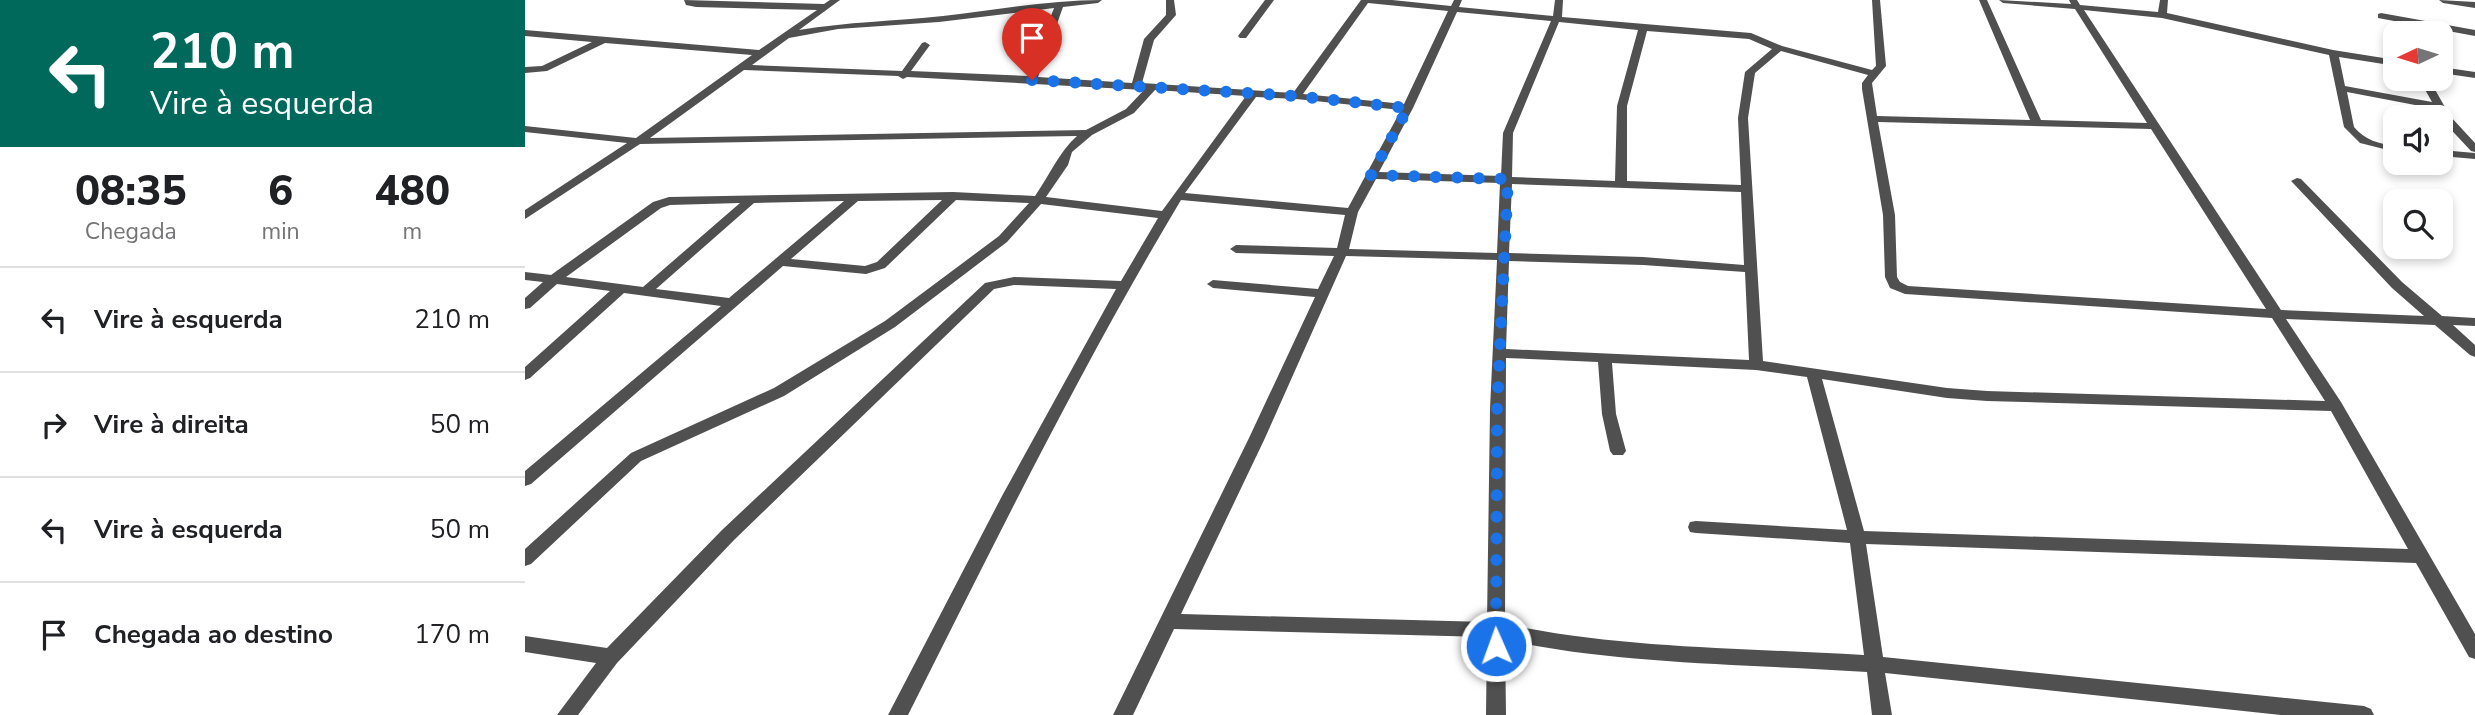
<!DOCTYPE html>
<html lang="pt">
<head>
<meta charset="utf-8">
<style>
	:root { --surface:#fff; --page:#f2f2f2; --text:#202124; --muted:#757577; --line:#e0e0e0 }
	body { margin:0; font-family:"Nunito Sans",sans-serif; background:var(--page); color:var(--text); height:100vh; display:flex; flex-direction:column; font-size:26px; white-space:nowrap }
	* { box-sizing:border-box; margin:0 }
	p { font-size:23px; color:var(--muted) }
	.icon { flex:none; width:38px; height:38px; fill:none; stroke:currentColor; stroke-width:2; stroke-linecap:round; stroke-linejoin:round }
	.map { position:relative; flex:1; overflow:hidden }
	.drawer { display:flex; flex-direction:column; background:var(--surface); width:525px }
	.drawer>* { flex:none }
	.guide { background:#00695c; color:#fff; overflow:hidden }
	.needle { width:46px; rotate:266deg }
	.tools { position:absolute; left:1858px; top:21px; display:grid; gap:14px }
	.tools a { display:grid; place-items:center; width:70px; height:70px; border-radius:14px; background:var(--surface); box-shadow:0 4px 10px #0003; font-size:35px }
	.pin { position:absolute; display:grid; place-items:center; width:60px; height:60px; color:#fff; margin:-72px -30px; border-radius:50% 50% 50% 0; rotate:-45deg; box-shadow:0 0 7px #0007 }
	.pin .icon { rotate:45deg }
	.me { position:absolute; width:77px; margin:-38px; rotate:358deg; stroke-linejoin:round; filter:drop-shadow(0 0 5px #0008) }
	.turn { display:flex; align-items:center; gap:24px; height:147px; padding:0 35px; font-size:32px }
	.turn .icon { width:91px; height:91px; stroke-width:2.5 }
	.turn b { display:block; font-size:49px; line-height:60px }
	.eta { display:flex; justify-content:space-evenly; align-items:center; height:119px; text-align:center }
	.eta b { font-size:42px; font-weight:800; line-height:49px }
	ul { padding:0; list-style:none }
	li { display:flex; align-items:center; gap:21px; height:105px; padding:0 35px; border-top:2px solid var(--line) }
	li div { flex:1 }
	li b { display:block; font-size:26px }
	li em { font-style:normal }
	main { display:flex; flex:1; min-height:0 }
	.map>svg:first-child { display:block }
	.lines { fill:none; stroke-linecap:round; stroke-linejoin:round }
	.street { fill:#505050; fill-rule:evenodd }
	.route { stroke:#1a73e8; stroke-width:12; stroke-dasharray:0 21.6 }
</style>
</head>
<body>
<main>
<section class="drawer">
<div class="guide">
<div class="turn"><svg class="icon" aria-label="left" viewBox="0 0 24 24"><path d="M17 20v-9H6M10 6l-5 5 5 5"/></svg><div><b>210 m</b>Vire à esquerda</div></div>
</div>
<div class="eta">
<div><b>08:35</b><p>Chegada</p></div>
<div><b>6</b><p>min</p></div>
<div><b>480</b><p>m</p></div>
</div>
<ul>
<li><svg class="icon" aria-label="left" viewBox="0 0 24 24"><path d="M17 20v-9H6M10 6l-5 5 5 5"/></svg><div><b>Vire à esquerda</b></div><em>210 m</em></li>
<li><svg class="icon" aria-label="right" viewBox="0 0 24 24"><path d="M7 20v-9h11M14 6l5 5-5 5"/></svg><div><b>Vire à direita</b></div><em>50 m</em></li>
<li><svg class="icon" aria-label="left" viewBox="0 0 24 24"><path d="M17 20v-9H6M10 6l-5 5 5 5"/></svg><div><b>Vire à esquerda</b></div><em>50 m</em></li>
<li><svg class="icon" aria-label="arrive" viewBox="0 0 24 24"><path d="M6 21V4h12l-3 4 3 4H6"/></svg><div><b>Chegada ao destino</b></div><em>170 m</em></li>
</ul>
</section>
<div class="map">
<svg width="1950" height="715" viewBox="0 0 1950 715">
	<rect width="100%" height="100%" fill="#fff"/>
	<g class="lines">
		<path class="street" d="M 159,0 L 299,4 L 305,0 L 315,0 L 274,30 C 322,22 370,21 418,16 C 471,10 524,0 577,0 L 573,3 L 538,7 L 513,77 L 607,83 L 619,39 L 641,15 L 641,0 L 649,0 L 651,15 L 629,40 L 617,83 L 768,93 L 836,0 L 867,0 L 926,6 L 929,0 L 937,0 L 934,7 L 1028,16 L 1030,0 L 1038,0 L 1037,17 L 1226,33 L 1257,46 L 1347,70 L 1351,66 L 1347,0 L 1355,0 L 1361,66 L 1347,83 L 1352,116 L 1505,120 L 1454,0 L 1462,0 L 1516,120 L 1622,123 L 1550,9 L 1478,3 L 1474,0 L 1546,4 L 1544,0 L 1552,0 L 1555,5 L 1633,12 L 1635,0 L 1643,0 L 1642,13 L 1808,50 L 1871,60 L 1871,66 L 1814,57 L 1820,86 L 1907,102 L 1894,79 L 1904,79 L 1925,116 L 1950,143 L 1950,152 L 1946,151 L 1917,120 L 1911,109 L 1822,92 L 1829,127 C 1840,140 1854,144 1871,146 L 1871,152 L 1835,143 L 1819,127 L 1804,55 L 1637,18 L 1559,10 L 1756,310 L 1899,316 L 1867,288 L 1768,183 L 1766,181 L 1772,178 L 1776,179 L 1877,282 L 1917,316 L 1950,318 L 1950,326 L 1928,325 L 1950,345 L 1950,357 L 1945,355 L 1910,325 L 1761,319 L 1816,402 L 1950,634 L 1950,659 L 1944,657 L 1891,563 L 1341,544 L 1358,657 L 1839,706 L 1846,709 L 1849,715 L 1756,715 L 1360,673 L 1367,715 L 1347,715 L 1342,672 C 1223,664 1096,665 980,640 L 981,715 L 961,715 L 962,637 L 649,629 L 608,715 L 588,715 L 724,438 L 790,297 L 688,288 L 682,284 L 688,280 L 793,289 L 809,256 L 711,253 L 705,249 L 711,245 L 812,248 L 820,215 L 656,200 C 556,367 470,542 383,715 L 363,715 L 477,496 L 591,289 L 489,285 L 469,289 L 209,540 L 92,663 L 53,715 L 32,715 L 71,663 L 0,652 L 0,636 L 82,648 L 197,530 L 460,283 L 489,277 L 596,281 L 633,218 L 516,204 L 482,242 L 370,327 L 259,396 L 116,461 L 6,564 L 0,566 L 0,549 L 106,453 L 249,388 L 360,321 L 474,236 L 504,203 L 431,200 L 360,268 L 341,274 L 258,266 L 6,484 L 0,486 L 0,471 L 196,306 L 99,293 L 5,378 L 0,380 L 0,367 L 85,291 L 32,284 L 5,308 L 0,309 L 0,298 L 18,282 L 0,280 L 0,272 L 26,275 L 128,202 L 144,197 L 428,192 L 510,196 C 524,176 534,152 552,136 L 115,144 L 0,219 L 0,210 L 102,143 L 0,132 L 0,126 L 111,138 L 227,55 L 80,43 L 22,71 L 0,73 L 0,67 L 17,66 L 67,42 L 0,36 L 0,30 L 234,50 L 292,10 L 171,7 L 161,5 ZM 843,3 L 923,11 L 879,104 L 778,94 ZM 529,8 L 503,76 L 386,71 L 405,45 L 400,42 L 397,43 L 377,71 L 227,65 L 264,38 L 313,29 L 414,22 ZM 932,12 L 1026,21 L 978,133 L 976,176 L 854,172 L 888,108 ZM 1034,22 L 1113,30 L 1092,106 L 1090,181 L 987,177 L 988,133 ZM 1122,31 L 1224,39 L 1247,49 L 1220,72 L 1213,118 L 1216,185 L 1102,181 L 1102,106 ZM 1256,51 L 1343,75 L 1337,83 L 1337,89 L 1358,215 L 1360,277 L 1365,288 L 1380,294 L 1747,318 L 1800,401 L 1462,391 L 1422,388 L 1238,361 L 1223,118 L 1230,73 ZM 219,70 L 373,76 L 378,79 L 382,77 L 619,90 L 601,109 L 561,130 L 125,138 ZM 630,90 L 721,96 L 637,211 L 521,197 L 543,165 L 547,152 L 567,135 L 609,113 ZM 731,97 L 771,99 L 876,110 L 823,208 L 660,193 ZM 1353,122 L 1626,129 L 1741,309 L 1383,286 L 1375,282 L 1372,277 L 1370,215 ZM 851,179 L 975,183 L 972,253 L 824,249 L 833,212 ZM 987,184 L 1216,192 L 1219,265 L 1118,257 L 984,253 ZM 417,200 L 352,262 L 340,266 L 266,259 L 333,201 ZM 319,201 L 204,298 L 131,289 L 229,203 ZM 215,203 L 118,287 L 41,277 L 136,208 L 145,205 ZM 821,256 L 972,260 L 965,409 L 962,622 L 656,614 L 740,438 ZM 984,261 L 1118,265 L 1220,272 L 1224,360 L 981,349 ZM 981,358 L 1073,362 L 1077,414 L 1085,451 L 1088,455 L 1098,455 L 1101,451 L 1091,414 L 1087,363 L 1231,370 L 1282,377 L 1322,530 L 1171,521 L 1165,522 L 1163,527 L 1165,532 L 1171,533 L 1325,543 L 1339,655 C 1221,648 1097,649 980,624 ZM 1297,379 L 1422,398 L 1462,401 L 1806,411 L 1883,549 L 1339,531 Z
			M 740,0 L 749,0 L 721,38 L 715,38 L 713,36 Z
			M 1914,0 L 1950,2 L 1950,8 L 1918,3 Z
			M 1856,13 L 1950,30 L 1950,36 L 1853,18 L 1853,14 Z
			M 1916,67 L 1950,72 L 1950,78 L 1916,73 Z
			M 1916,150 L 1950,153 L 1950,159 L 1916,156 Z"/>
	</g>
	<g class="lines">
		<path class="route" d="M 507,80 L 771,96 L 883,108 L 846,175 L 983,179 L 972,409 L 971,646"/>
	</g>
</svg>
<div class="tools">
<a><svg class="needle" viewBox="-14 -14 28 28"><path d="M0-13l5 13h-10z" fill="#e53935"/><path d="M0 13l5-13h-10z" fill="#757577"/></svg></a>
<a><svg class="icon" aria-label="sound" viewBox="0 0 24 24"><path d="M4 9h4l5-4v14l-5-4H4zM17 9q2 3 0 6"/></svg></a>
<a><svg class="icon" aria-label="search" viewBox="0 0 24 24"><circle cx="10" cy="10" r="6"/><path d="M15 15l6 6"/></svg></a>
</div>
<div class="pin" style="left:507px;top:80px;background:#d93025"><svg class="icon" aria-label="arrive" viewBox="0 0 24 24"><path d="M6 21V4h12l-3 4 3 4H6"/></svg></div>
<svg class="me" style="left:971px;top:646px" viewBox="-20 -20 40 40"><circle r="17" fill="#1a73e8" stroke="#fff" stroke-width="3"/><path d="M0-11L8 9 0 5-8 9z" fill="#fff"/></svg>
</div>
</main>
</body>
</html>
